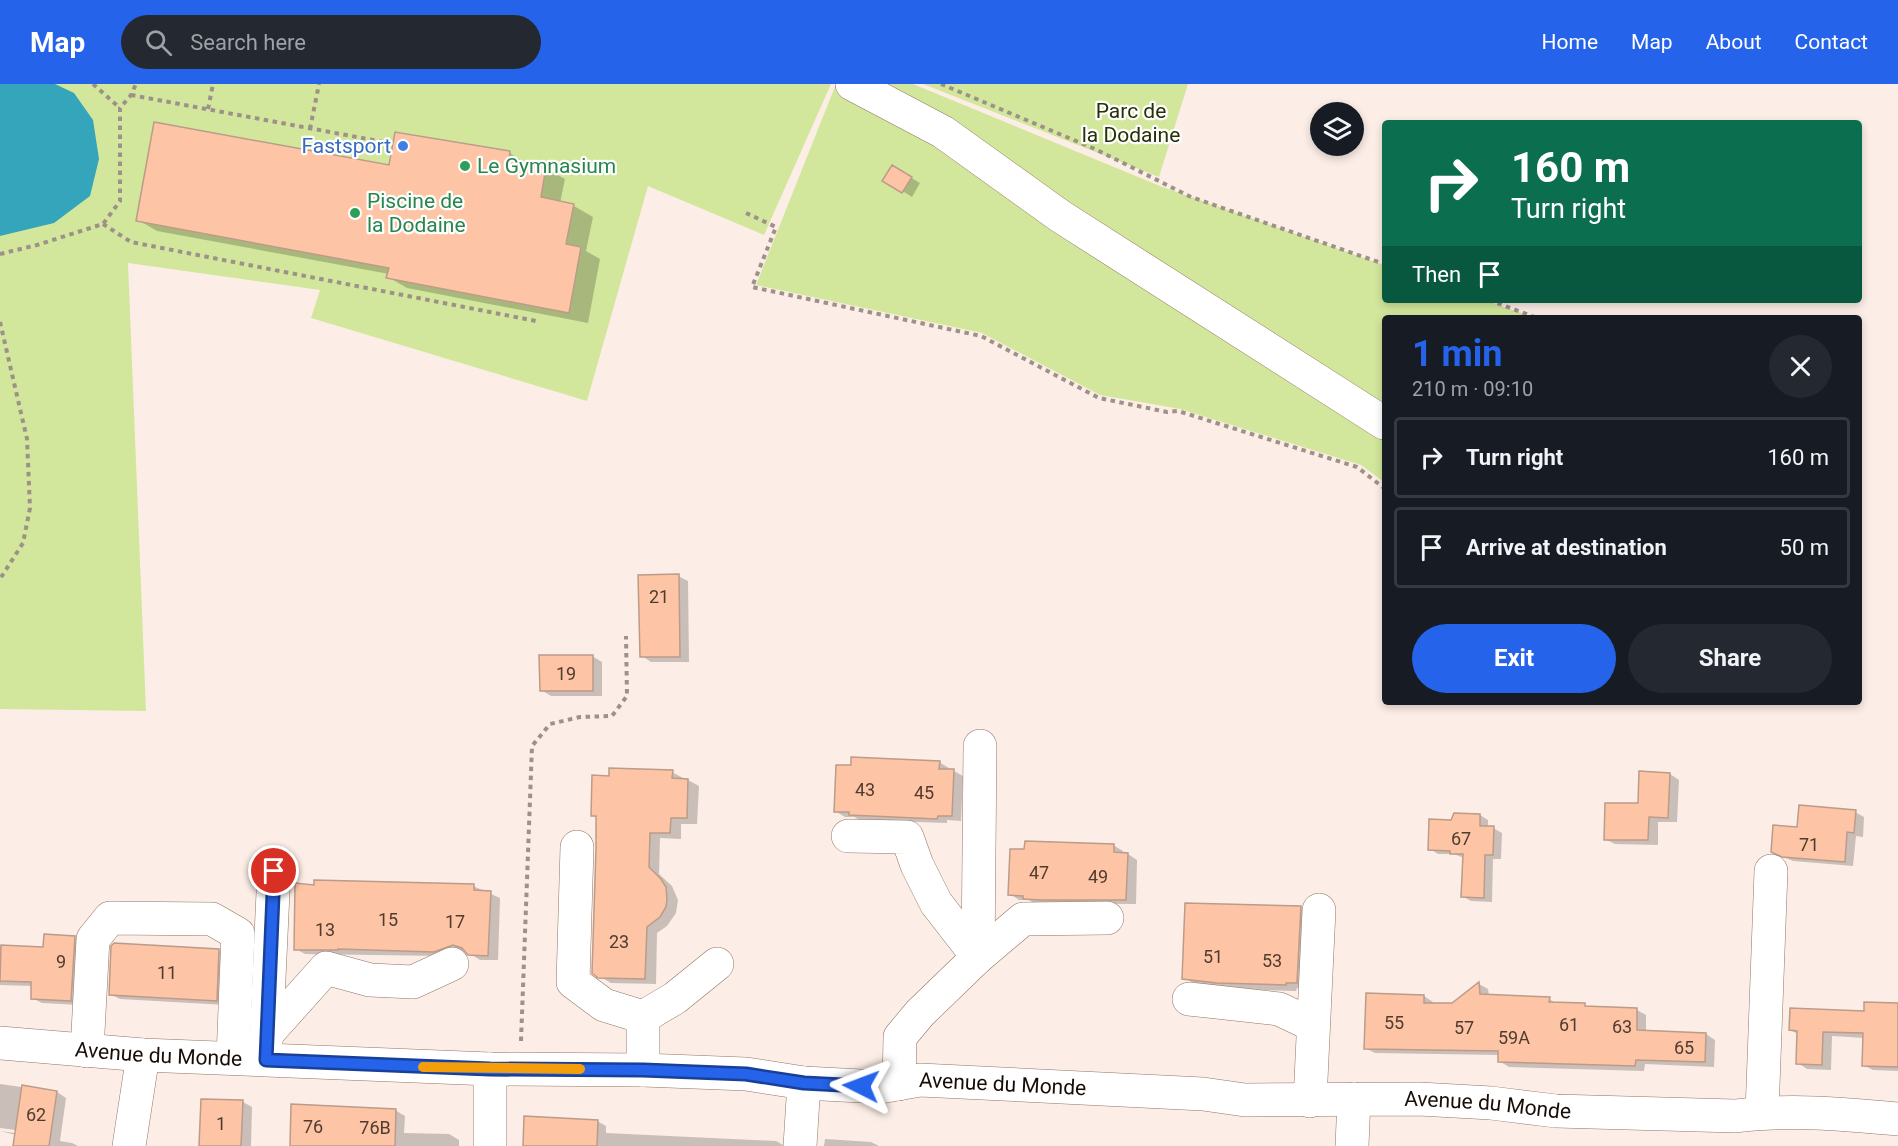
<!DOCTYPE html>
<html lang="en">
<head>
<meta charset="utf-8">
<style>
	:root { --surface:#171b24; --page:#242831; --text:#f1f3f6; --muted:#9ea1a6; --line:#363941; --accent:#2563eb }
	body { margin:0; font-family:Roboto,sans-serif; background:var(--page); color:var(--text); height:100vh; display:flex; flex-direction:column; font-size:22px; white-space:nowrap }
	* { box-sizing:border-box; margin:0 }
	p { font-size:20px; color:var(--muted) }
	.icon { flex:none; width:33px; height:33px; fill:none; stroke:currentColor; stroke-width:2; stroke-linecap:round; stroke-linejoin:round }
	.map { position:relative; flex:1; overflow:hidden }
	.panel { position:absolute; left:1382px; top:231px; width:480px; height:390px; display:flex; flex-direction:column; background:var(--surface); border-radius:6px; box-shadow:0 3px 9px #0003 }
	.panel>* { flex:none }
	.top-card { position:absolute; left:1382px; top:36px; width:480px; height:183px; border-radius:6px; box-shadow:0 3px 9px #0003; background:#0b6e4f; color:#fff; overflow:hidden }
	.fabs { position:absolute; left:1310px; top:18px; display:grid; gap:12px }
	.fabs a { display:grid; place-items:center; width:54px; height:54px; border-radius:50%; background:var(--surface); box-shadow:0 3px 9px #0003; font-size:30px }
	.pin { position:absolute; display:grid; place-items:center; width:51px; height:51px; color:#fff; margin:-26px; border:3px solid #fff; border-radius:50%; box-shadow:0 2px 6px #0007 }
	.me { position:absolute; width:66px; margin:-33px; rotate:273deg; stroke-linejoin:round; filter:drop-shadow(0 0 4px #0008) }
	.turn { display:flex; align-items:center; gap:21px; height:126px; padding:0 30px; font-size:27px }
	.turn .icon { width:78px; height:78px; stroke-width:2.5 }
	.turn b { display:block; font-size:42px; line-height:51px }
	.then { display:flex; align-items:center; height:57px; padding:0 30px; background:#0003; gap:12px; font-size:22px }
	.round { display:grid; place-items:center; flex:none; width:63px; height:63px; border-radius:32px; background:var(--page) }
	.headline { display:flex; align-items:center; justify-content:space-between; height:102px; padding:0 30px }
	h1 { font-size:36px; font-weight:700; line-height:45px; color:var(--accent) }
	.cta { display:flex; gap:12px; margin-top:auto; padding:12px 30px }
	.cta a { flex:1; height:69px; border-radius:36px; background:var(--accent); color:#fff; font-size:24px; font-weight:700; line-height:69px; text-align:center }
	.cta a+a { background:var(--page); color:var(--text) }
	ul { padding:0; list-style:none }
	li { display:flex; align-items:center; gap:18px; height:81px; margin:0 12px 9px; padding:0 18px; border:3px solid var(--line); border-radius:6px }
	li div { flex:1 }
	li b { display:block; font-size:22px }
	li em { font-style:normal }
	header { display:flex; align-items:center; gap:36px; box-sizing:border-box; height:84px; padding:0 30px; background:var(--accent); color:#fff }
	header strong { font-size:28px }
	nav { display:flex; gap:33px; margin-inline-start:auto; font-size:21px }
	.search { width:420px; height:54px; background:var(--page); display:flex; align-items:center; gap:15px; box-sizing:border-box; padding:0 21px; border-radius:33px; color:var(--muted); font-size:22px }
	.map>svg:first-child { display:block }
	.green { fill:#d2e79c }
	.water { fill:#34a5ba }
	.shadow { fill:#0003 }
	.building { fill:#fdc5a6; stroke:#bc9b89; stroke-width:1.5 }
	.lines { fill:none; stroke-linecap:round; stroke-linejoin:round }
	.minor-casing { stroke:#937562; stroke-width:34 }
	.path { stroke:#9e9189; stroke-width:4; stroke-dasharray:4.5 4.5; stroke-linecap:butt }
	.minor { stroke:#fff; stroke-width:33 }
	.route-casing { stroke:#184099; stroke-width:15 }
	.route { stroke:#2563eb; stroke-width:10 }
	.slow { stroke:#f59e0b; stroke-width:10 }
	.shop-dot { fill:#3f7fe0; stroke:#fefefe; stroke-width:2 }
	.leisure-dot { fill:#2e9e5b; stroke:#fefefe; stroke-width:2 }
	.labels { text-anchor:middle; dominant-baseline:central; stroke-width:4.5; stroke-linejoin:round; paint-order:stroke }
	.number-label { font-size:18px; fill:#513b2e }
	.park-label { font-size:21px; fill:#273006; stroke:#fefefe }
	.shop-label { font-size:21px; fill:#366cbe; stroke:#fefefe; text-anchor:end }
	.leisure-label { font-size:21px; fill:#27864d; stroke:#fefefe; text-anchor:start }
	.street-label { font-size:21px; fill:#180d06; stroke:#fefefe }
</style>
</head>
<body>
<header>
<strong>Map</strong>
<div class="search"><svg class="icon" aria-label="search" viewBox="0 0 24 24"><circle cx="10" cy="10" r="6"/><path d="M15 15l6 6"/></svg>Search here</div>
<nav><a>Home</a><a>Map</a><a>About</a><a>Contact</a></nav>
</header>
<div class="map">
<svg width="1898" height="1062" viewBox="0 0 1898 1062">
	<rect width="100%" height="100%" fill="#fceee6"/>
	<path class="green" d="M 0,0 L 831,0 L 764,151 L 648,102 L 587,317 L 311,234 L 320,206 L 128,179 L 146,627 L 0,625 Z
		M 836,0 L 913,0 L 1160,102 L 1384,181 L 1384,216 L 1484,216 L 1535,234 L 1384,234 L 1384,398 L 1361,381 L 1180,325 L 1100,311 L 982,249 L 756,201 Z
		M 923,0 L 1188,0 L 1159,93 Z"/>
	<path class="water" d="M 0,0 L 55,0 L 74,9 L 93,36 L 99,75 L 90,112 L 54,139 L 0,152 Z"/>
	<path class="shadow" d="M 396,50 L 510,69 L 529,81 L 545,84 L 565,95 L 560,119 L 574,122 L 593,133 L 586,167 L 600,175 L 588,239 L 407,204 L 388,193 L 389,190 L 157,147 L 138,136 L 390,83 Z
		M 893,83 L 920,99 L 912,113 L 885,96 Z
		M 678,492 L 688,497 L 689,578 L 651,578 L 642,572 Z
		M 592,572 L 602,578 L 602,612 L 551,612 L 541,606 Z
		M 939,678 L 949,684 L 949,686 L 954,687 L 963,692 L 961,737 L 947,736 L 947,739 L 860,736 L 854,733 L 845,733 L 835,727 Z
		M 672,688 L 683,694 L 683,696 L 688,696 L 699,702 L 697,740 L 681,740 L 681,755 L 660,754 L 659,790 L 672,802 L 678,816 L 676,829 L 667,842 L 657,849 L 656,900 L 611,899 L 599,892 L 597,734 L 593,731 L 610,693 Z
		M 1670,690 L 1679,696 L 1677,738 L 1658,738 L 1658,761 L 1615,760 L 1605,755 Z
		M 1855,728 L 1864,733 L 1863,753 L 1856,752 L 1853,782 L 1793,777 L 1772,768 L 1798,745 Z
		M 1480,731 L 1488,736 L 1488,744 L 1493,744 L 1502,749 L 1501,775 L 1493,775 L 1492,818 L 1471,817 L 1462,812 L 1464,774 L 1454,770 L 1438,770 L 1430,765 L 1452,737 Z
		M 1113,761 L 1123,767 L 1123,770 L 1128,770 L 1137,776 L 1136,820 L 1034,819 L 1029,816 L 1019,816 L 1010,810 Z
		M 473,802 L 500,814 L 498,876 L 480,876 L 464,866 L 444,872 L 305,870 L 296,865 Z
		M 1301,824 L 1312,830 L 1308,904 L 1297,904 L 1296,907 L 1235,905 L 1195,900 L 1184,894 Z
		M 75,853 L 84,859 L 80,921 L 42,919 L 32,914 L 33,902 L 0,901 L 0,862 L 45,864 Z
		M 218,866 L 228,872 L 226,921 L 120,915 L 110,910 Z
		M 1479,900 L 1488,905 L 1489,912 L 1549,915 L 1558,920 L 1585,921 L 1590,924 L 1637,926 L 1646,931 L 1646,948 L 1706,950 L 1715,956 L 1714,983 L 1645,980 L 1644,987 L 1509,983 L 1499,977 L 1499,971 L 1375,969 L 1365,964 L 1424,912 L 1433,918 L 1433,920 L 1452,921 Z
		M 1898,920 L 1898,987 L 1873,986 L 1863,981 L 1864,954 L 1832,952 L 1831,986 L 1807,985 L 1798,979 L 1798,950 L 1790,946 Z
		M 0,1000 L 57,1008 L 66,1014 L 60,1057 L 72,1059 L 78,1062 L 14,1062 L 16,1051 L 0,1047 L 22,1050 L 23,1047 L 0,1044 Z
		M 203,1016 L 243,1018 L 252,1023 L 251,1062 L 201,1062 Z
		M 395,1026 L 405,1032 L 404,1049 L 449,1050 L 459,1056 L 459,1062 L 291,1062 Z
		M 597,1037 L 606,1042 L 606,1049 L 776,1057 L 785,1062 L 525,1062 Z
		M 825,1055 L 871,1058 L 879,1062 L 824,1062 Z"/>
	<path class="building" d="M 154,38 L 389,81 L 395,48 L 510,67 L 509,76 L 546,83 L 541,113 L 574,120 L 566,160 L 581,163 L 569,229 L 386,194 L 389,184 L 136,137 Z
		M 892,81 L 912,93 L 902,109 L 882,97 Z
		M 679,490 L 680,573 L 640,573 L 638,491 Z
		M 539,571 L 593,571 L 593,607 L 540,607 Z
		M 851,673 L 940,677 L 939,685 L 954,685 L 952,732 L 938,732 L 937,735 L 849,731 L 849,728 L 834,728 L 836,681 L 851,681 Z
		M 609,684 L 673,686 L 672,694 L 688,695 L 687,734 L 671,734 L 670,749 L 650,749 L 649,783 L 661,795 L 666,803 L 667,816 L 666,823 L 660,833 L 647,843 L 645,895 L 598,894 L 592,889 L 596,764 L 596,732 L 591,732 L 592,691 L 609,692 Z
		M 1639,687 L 1670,689 L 1668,734 L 1649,733 L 1648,756 L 1604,756 L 1605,719 L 1638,719 Z
		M 1799,721 L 1856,726 L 1854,749 L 1847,748 L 1845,778 L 1782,773 L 1771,768 L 1773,741 L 1797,743 Z
		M 1454,729 L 1480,730 L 1480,742 L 1494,742 L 1493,771 L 1485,771 L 1484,814 L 1461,813 L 1463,770 L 1450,770 L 1450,767 L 1428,766 L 1429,735 L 1451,736 Z
		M 1025,757 L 1114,760 L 1114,768 L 1128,769 L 1126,816 L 1041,816 L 1023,815 L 1023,812 L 1008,811 L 1010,765 L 1024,765 Z
		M 314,796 L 474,800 L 474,806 L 491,807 L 488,872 L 468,871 L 462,864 L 453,861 L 434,868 L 338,865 L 338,866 L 294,866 L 295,799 L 314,801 Z
		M 1185,819 L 1301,822 L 1297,899 L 1286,899 L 1286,901 L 1217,899 L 1182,895 Z
		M 44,850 L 75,852 L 71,917 L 31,915 L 31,898 L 0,897 L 1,861 L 43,863 Z
		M 114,859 L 219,865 L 217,917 L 109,911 L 111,862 Z
		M 1479,898 L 1480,910 L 1550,913 L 1549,918 L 1585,919 L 1585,922 L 1637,924 L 1637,946 L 1706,949 L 1705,978 L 1636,976 L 1635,982 L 1498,978 L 1498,967 L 1364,965 L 1366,909 L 1424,911 L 1424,919 L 1452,919 Z
		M 1864,918 L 1898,919 L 1898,983 L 1862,982 L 1863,949 L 1823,948 L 1822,981 L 1796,980 L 1797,947 L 1789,946 L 1790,924 L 1864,927 Z
		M 22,1001 L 57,1007 L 49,1062 L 13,1062 Z
		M 201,1015 L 243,1016 L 241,1062 L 199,1062 Z
		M 291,1020 L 396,1025 L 395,1062 L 290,1062 Z
		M 524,1032 L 598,1036 L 597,1062 L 523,1062 Z"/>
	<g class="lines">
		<g class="minor-casing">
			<g id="minor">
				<path d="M 852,0 L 943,48 L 1060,132 L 1384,339"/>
				<path d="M 848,752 L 907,753 L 917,781 L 936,819 L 978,873 L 1023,835 L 1107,834"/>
				<path d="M 577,763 L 573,898 L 604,921 L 643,933"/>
				<path d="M 1189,915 L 1279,925 L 1313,941"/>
				<path d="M 266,951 L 326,884 L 370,896 L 413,898 L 452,880"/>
				<path id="s1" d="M 0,959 L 143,971 L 266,976 L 490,985 L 643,986 L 746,990 L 804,999 L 880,1003 L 920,996 L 1203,1010 L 1245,1016 L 1419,1015 L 1491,1019 L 1556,1027 L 1735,1032 C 1789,1025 1843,1030 1898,1035"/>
				<path d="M 266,959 L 274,787"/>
				<path d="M 87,967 L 93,855 L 110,834 L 212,835 L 238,850 L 233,974"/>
				<path d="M 490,985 L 490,1062"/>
				<path d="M 643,986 L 643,933 L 675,914 L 717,880"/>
				<path d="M 899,1000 L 900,953 L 920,929 L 978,873 L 980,662"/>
				<path d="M 1310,1017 L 1319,826"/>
				<path d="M 1762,1029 L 1771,787"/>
				<path d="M 129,1062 L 143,971"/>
				<path d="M 800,1062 L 804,999"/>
				<path d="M 1352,1062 L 1354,1015"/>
			</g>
		</g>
		<path class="path" d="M 93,0 L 120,24
			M 941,0 L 1095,65 L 1191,113 L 1384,180
			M 131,11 L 389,59
			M 208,25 L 213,0
			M 310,45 L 319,0
			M 746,129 L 776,143 L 752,203 L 981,252 L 1099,314 L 1167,328 L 1178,327 L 1357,383 L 1384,404
			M 103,140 L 131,158 L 536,237
			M 0,170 L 37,161 L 103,140 L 120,117 L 120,24 L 131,11 L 136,0
			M 1489,216 L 1537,234
			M 0,238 L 27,355 L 30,424 L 23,459 L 0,495
			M 521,957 L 532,662 L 550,640 L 580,633 L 612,632 L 627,612 L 626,552"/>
		<use href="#minor" class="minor"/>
	</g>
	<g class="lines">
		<g class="route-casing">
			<path id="route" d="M 274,787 L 266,976 L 490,985 L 643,986 L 746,990 L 804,999 L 861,1002"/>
		</g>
		<use href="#route" class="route"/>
		<path class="slow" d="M 423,983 L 580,985"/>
	</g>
	<circle class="shop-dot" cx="403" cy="62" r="6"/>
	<g class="leisure-dot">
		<circle cx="465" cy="82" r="6"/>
		<circle cx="355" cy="129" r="6"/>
	</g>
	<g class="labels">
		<g class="number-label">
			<text x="659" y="512">21</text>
			<text x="566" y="589">19</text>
			<text x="865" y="705">43</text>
			<text x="924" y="708">45</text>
			<text x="1461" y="754">67</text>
			<text x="1809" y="760">71</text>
			<text x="1039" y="788">47</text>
			<text x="1098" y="792">49</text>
			<text x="388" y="835">15</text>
			<text x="455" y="837">17</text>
			<text x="325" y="845">13</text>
			<text x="619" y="857">23</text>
			<text x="1213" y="872">51</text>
			<text x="1272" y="876">53</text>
			<text x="61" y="877">9</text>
			<text x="167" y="888">11</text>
			<text x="1394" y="938">55</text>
			<text x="1569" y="940">61</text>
			<text x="1622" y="942">63</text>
			<text x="1464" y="943">57</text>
			<text x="1514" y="953">59A</text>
			<text x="1684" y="963">65</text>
			<text x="36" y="1030">62</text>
			<text x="221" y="1039">1</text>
			<text x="313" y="1042">76</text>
			<text x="375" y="1043">76B</text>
		</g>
		<g class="park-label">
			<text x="1131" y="27">Parc de<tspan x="1131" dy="24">la Dodaine</tspan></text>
		</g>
		<g class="shop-label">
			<text x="391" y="62">Fastsport</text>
		</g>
		<g class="leisure-label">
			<text x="477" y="82">Le Gymnasium</text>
			<text x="367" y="117">Piscine de<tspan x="367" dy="24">la Dodaine</tspan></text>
		</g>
		<g class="street-label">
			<text stroke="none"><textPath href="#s1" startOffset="159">Avenue du Monde</textPath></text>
			<text stroke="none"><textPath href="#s1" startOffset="1005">Avenue du Monde</textPath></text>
			<text stroke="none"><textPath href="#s1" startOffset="1491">Avenue du Monde</textPath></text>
		</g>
	</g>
</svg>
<div class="fabs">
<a><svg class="icon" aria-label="layers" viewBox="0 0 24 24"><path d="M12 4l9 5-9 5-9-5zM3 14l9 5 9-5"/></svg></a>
</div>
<div class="pin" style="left:274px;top:787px;background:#d93025"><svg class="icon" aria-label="arrive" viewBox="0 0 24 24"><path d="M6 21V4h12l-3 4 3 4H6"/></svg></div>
<svg class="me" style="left:861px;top:1002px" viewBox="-20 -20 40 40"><path d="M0-17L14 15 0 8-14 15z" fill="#2563eb" stroke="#fff" stroke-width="4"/></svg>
<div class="top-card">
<div class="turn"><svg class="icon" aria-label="right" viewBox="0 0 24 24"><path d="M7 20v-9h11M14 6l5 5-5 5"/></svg><div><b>160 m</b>Turn right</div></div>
<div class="then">Then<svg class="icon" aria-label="arrive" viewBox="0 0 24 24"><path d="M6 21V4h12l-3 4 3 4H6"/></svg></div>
</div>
<section class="panel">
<div class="headline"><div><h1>1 min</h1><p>210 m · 09:10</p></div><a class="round"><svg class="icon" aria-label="close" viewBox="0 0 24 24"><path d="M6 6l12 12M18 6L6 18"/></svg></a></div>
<ul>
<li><svg class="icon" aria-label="right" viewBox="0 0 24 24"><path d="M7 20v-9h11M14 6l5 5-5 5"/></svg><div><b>Turn right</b></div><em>160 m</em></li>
<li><svg class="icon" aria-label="arrive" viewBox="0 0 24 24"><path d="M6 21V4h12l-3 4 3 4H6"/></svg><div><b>Arrive at destination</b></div><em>50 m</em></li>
</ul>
<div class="cta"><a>Exit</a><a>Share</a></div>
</section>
</div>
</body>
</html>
